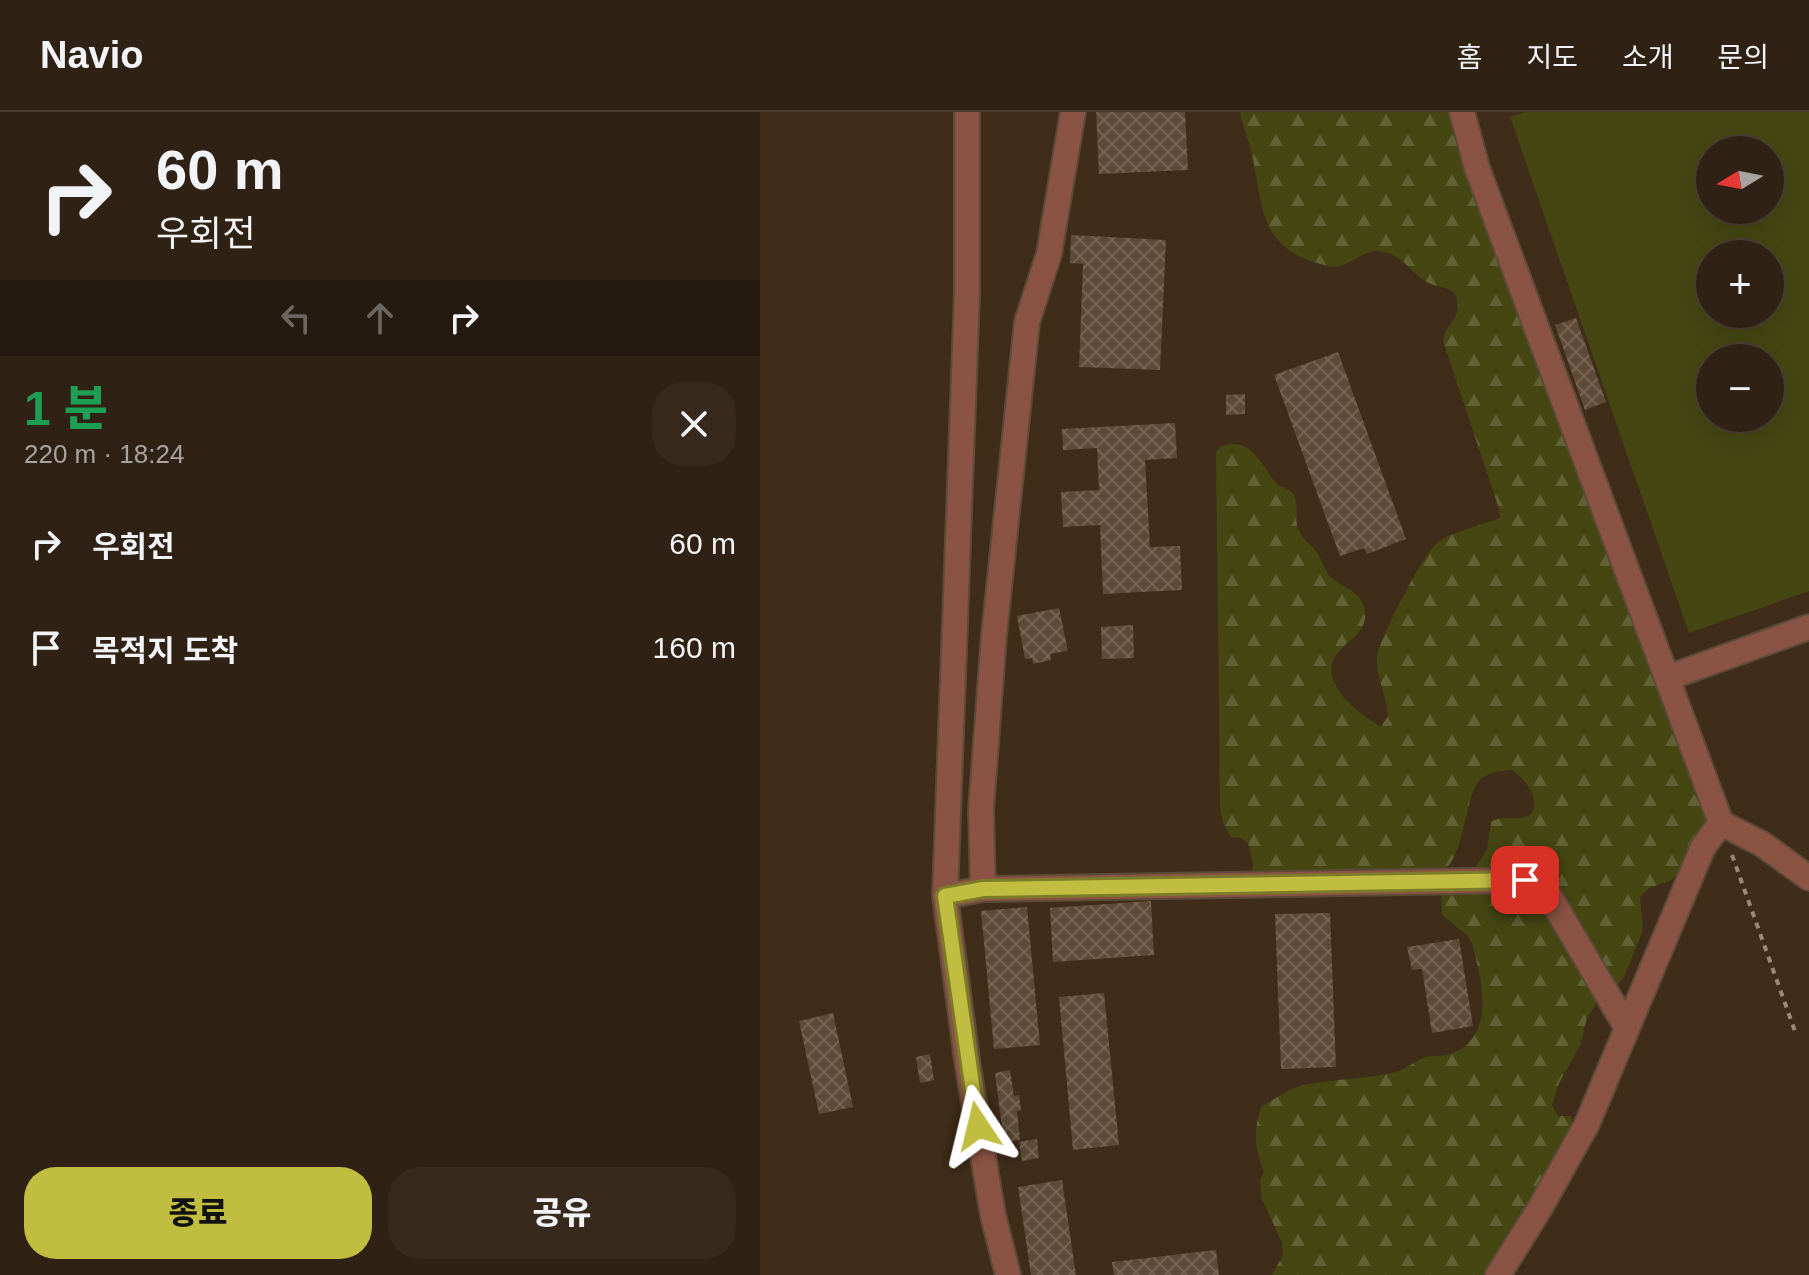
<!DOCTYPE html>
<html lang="ko">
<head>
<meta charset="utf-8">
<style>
	:root { --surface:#2f2113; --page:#37291c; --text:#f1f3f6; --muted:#a7a3a0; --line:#4a3e33; --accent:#c1bd40 }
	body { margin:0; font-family:Helvetica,"Noto Sans KR",sans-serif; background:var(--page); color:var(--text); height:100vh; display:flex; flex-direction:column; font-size:30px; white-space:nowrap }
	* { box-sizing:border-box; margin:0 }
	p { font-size:26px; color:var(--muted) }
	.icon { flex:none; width:44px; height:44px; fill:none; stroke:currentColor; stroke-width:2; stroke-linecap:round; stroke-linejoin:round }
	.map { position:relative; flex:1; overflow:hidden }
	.panel { display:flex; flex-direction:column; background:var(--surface); width:760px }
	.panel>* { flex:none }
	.guide { background:#2f2113; color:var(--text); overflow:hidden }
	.needle { width:52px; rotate:260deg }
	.fabs { position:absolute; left:936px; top:24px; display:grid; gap:16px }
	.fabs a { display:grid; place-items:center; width:88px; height:88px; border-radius:50%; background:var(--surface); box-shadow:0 8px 32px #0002,0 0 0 2px var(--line); font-size:40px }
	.pin { position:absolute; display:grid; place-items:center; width:68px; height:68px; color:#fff; margin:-34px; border-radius:16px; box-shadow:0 4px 12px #0006 }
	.me { position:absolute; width:88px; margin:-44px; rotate:350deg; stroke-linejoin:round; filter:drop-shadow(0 0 6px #0008) }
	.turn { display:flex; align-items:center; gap:28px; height:168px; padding:0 24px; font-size:36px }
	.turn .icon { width:104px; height:104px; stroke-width:2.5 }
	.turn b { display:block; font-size:56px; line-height:68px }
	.lanes { display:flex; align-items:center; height:76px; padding:0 24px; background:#0003; justify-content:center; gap:40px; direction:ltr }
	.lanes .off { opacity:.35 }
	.round { display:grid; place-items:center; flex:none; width:84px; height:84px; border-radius:32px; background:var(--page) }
	.head { display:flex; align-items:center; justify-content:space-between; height:136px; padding:0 24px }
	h1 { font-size:48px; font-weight:800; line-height:60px; color:#1e9e55 }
	.cta { display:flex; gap:16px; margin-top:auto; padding:16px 24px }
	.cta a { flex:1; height:92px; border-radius:32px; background:var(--accent); color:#111; font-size:32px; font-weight:800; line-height:92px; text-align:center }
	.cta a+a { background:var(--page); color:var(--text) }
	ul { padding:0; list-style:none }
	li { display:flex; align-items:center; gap:24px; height:104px; padding:0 24px }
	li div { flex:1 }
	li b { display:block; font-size:30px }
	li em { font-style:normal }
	header { display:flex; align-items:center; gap:48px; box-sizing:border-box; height:112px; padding:0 40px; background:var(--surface); border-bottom:2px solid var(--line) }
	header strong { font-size:38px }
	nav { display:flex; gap:44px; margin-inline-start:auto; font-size:28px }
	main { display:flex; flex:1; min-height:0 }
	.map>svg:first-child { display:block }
	.forest { fill:url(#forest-firs) }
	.pitch { fill:#454612; fill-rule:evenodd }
	.building { fill:url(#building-cross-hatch) }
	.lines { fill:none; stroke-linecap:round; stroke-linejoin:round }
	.minor-casing { stroke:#5c4a39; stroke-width:28 }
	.path { stroke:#9a8a7b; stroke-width:4; stroke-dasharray:6 6; stroke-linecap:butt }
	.minor { stroke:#8a5343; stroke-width:24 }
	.route-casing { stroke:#7d7b2a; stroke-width:20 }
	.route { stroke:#c1bd40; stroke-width:14 }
</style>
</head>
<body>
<header>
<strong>Navio</strong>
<nav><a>홈</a><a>지도</a><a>소개</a><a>문의</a></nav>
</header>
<main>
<section class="panel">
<div class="guide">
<div class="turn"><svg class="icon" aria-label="right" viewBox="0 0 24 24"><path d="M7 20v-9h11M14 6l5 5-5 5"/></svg><div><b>60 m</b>우회전</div></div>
<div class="lanes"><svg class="icon off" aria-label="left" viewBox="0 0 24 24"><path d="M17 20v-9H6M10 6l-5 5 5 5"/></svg><svg class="icon off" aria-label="ahead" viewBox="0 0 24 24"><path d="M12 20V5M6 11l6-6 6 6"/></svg><svg class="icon" aria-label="right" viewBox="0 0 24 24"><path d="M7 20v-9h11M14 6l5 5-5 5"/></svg></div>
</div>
<div class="head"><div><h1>1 분</h1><p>220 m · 18:24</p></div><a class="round"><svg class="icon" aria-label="close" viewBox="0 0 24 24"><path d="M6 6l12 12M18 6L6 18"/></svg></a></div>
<ul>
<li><svg class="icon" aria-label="right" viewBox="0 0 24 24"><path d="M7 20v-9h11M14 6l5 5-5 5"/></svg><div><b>우회전</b></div><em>60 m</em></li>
<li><svg class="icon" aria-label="arrive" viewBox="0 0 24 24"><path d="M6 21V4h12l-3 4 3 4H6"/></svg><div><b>목적지 도착</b></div><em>160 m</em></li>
</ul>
<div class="cta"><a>종료</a><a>공유</a></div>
</section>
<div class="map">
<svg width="1049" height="1163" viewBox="0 0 1049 1163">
	<defs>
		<pattern id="forest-firs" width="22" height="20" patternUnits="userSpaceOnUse" patternTransform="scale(2)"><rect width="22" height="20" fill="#454612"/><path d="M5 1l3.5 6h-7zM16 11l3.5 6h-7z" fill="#606134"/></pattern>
		<pattern id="building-cross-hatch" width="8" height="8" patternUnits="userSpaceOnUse" patternTransform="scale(2)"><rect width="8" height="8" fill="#5e4a36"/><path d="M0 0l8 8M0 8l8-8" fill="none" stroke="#766453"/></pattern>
	</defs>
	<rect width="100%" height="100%" fill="#3f2c19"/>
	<path class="forest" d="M 480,0 L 696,0 L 950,700 L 949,714 L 921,759 L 910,769 L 889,776 L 880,785 L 883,818 L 864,865 L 857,874 L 852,874 L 792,782 L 713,758 L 727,738 L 731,710 C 744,700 778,716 774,688 C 772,676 762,665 752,658 C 742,659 730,660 722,666 C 704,681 707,736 685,758 L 492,761 L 493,751 L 488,731 L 480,726 L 471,725 L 463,711 L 460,695 L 456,341 L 460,335 C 490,323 500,351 515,370 C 521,377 530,376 534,383 C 540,395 533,407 539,419 C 543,428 553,434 558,442 C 561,447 563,453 566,459 C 575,475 599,475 604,495 C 611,522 585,527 575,545 C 559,573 601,603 621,615 L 628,604 C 627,584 615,564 617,544 C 620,526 663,442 677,431 C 690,420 723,413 740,406 L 739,397 L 683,229 C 685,209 706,207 694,180 C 685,174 674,175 665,169 C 649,159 642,142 620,139 C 601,137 587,159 568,154 C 494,137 505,93 490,35 C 487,23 482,13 480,0 Z
		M 775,776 L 839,888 L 827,905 L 821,932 L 799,971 L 792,993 L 798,1004 L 811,1004 L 814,1019 L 731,1163 L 512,1163 L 523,1143 L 522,1131 L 502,1087 L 500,1069 L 504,1059 C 494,1039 493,1014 502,994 L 531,977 L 544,973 C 574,967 606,967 636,960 C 649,956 653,950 663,946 C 672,942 683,946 693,941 C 737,923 721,866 712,831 L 707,823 L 682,803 L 681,781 Z"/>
	<path class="pitch" d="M 765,0 L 1049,0 L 1049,479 L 929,521 L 750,5 ZM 950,38 L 1010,38 L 1010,98 L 950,98 ZM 950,142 L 1010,142 L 1010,202 L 950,202 ZM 950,246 L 1010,246 L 1010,306 L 950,306 Z"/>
	<path class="building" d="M 336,0 L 425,0 L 428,58 L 339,62 Z
		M 311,123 L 406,128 L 400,258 L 319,255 L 323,152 L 310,151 Z
		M 816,206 L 846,290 L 825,298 L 795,213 Z
		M 578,240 L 646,427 L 607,442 L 604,436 L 580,444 L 514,263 Z
		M 485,282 L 485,302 L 466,303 L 466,283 Z
		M 415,311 L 417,346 L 385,348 L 390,435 L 420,434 L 422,478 L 343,482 L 340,413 L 303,415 L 301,380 L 339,378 L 337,336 L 303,338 L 302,317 Z
		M 299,496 L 308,539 L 290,542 L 291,548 L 273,552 L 272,546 L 265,547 L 257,504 Z
		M 373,513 L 374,546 L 342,547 L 341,515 Z
		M 391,789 L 394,843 L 293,850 L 290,796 Z
		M 267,795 L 280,933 L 234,937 L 221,799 Z
		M 570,801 L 576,955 L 521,957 L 515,802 Z
		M 699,827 L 713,914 L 672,921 L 662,857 L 652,858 L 647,835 Z
		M 344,881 L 359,1033 L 313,1038 L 299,885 Z
		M 73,901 L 93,995 L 59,1002 L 39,909 Z
		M 170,942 L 174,968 L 160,971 L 156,945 Z
		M 250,958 L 254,984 L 259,983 L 261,998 L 257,999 L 260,1028 L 244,1030 L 235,961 Z
		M 277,1027 L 279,1046 L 262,1049 L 259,1030 Z
		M 302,1068 L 316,1163 L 271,1163 L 258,1075 Z
		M 456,1138 L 459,1163 L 354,1163 L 352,1150 Z"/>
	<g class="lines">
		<g class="minor-casing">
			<path id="minor" d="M 207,0 L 207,181 L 185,784 L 208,955 L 233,1103 L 248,1163
				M 702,0 L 717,56 L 961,711
				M 907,566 L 1049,515
				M 223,777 L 221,698 L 234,523 L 267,210 L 289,142 L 313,0
				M 185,784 L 223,777 L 765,768 L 779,773 L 790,785 L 867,916
				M 738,1163 L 780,1096 L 827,1012 L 943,735 L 961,711 L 1002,732 L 1049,766"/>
		</g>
		<path class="path" d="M 972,743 L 1036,922"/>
		<use href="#minor" class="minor"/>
	</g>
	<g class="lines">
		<g class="route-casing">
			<path id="route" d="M 218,1014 L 185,784 L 223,777 L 765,768"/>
		</g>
		<use href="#route" class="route"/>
	</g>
</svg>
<div class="fabs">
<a><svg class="needle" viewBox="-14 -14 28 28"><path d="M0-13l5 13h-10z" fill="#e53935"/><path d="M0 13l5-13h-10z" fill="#a7a3a0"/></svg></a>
<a>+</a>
<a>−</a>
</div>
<div class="pin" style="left:765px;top:768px;background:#d93025"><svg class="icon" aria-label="arrive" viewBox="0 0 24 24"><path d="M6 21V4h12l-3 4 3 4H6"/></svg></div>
<svg class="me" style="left:218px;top:1014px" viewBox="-20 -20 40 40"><path d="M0-17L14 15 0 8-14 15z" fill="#c1bd40" stroke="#fff" stroke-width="4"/></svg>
</div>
</main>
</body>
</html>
